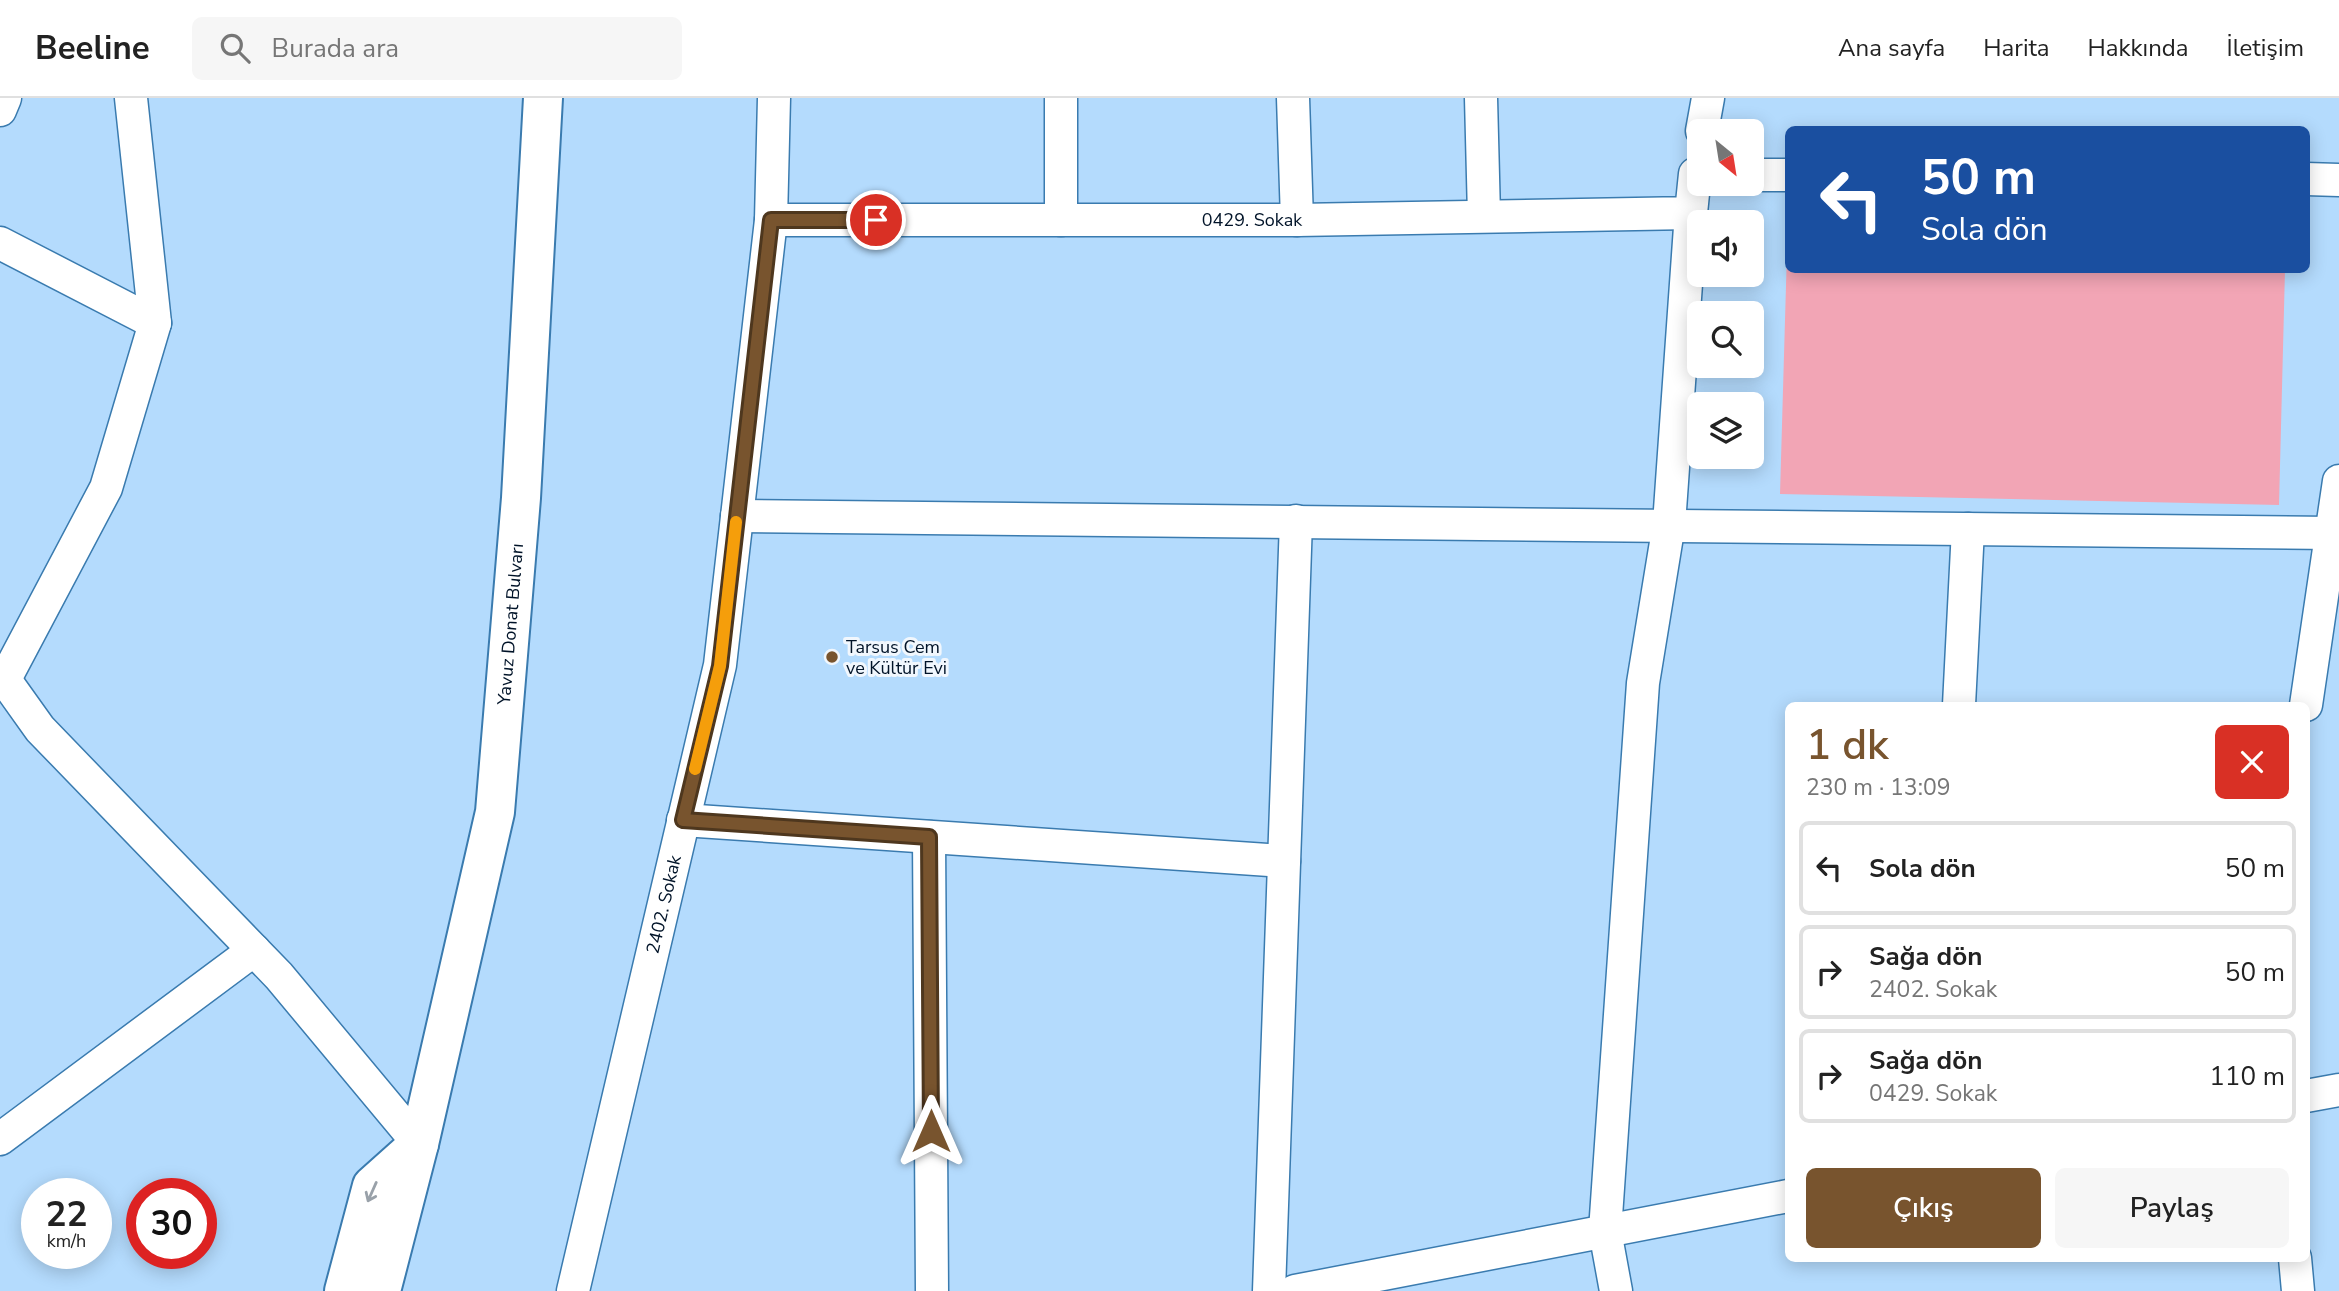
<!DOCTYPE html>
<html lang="tr">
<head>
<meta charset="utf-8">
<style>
	:root { --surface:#fff; --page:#f6f6f6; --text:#222; --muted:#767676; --line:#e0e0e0; --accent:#78542e }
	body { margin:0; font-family:"Nunito Sans",sans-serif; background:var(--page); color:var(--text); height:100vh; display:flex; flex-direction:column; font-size:26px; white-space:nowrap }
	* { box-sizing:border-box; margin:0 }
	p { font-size:23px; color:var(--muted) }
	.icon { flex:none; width:38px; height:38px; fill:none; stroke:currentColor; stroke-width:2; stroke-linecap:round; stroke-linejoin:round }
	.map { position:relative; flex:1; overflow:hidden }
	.details { position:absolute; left:1785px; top:604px; width:525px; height:560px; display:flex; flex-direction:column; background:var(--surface); border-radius:10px; box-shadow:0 4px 18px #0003 }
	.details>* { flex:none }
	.banner { position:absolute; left:1785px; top:28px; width:525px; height:147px; border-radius:10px; box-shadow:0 4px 18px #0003; background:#1a4fa0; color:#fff; overflow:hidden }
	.needle { width:46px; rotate:150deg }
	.fabs { position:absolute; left:1687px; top:21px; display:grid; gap:14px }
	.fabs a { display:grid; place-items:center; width:77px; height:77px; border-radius:10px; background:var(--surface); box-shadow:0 4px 18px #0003; font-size:35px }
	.speed { position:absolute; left:21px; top:1080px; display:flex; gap:14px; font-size:35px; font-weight:700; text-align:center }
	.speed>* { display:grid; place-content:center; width:91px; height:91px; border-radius:50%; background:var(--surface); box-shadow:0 4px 18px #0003; line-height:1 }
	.speed small { font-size:18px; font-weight:400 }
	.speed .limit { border:10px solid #d22; background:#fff; color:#111 }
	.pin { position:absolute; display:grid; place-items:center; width:60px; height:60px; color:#fff; margin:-30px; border:4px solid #fff; border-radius:50%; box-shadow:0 2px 7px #0007 }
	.me { position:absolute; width:77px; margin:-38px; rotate:0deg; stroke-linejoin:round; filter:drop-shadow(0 0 5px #0008) }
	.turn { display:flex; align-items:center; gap:24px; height:147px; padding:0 21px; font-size:32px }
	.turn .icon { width:91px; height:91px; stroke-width:2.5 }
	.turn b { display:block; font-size:49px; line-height:60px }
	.round { display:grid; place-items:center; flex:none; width:74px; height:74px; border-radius:10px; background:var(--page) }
	.summary { display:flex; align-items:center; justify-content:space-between; height:119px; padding:0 21px }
	h1 { font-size:42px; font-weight:600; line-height:52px; color:var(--accent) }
	.cta { display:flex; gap:14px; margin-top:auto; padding:14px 21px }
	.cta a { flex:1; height:80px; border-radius:10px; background:var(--accent); color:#fff; font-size:28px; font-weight:600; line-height:80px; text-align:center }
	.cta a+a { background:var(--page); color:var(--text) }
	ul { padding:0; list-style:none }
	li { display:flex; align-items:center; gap:21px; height:94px; margin:0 14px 10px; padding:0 7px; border:4px solid var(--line); border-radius:10px }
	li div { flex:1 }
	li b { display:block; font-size:26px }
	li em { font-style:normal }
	header { display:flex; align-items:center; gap:42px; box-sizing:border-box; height:98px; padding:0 35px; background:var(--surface); border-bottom:2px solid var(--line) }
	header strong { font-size:33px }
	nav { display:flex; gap:38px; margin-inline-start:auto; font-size:24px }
	.search { width:490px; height:63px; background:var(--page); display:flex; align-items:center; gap:18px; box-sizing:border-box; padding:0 24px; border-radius:10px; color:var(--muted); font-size:26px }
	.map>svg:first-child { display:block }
	.green { fill:#f2a5b5 }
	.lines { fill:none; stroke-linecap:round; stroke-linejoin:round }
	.minor-casing { stroke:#3a7baf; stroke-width:35 }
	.tertiary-casing { stroke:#3a7baf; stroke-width:42 }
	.minor { stroke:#fff; stroke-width:32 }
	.tertiary { stroke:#fff; stroke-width:38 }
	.oneway { stroke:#99a1a9 }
	.route-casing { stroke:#4e371e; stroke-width:18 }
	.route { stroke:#78542e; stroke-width:12 }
	.slow { stroke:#f59e0b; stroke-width:12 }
	.poi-dot { fill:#78542e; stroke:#f1f7fd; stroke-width:2.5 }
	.labels { text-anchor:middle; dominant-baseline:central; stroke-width:6; stroke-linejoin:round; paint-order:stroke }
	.street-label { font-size:18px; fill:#001328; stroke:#f1f7fd }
	.poi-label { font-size:18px; fill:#001328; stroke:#f1f7fd; text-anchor:start }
</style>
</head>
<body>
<header>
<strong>Beeline</strong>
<div class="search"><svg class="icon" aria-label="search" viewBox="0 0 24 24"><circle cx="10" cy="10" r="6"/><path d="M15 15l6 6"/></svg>Burada ara</div>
<nav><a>Ana sayfa</a><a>Harita</a><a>Hakkında</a><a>İletişim</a></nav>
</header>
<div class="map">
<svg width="2339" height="1193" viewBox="0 0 2339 1193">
	<rect width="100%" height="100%" fill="#b4dbfd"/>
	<path class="green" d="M 1788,118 L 1788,172 L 2285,172 L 2279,407 L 1780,396 Z"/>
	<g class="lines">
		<g class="minor-casing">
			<g id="minor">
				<path d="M 1061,0 L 1061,122"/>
				<path d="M 1293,0 L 1297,122"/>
				<path d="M 1481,0 L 1484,118"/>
				<path d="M 0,12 L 5,0"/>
				<path d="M 1702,33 L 1708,0"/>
				<path d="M 1752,77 L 1788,77"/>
				<path d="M 2306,81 L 2339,82"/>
				<path id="s1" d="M 771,122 L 1297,122 L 1691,115 L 1695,76 L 1699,76"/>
				<path d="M 0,145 L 155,225"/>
				<path d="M 737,418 L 2332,435"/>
				<path d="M 0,575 L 40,631 L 279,878 L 419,1046"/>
				<path d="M 5,581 L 106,390 L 155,225 L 131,0"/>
				<path d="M 1959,607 L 1968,431"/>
				<path d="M 2306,607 L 2339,383"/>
				<path d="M 683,722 L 1284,763"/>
				<path d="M 929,739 L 932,1193"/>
				<path d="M 2306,998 L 2339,992"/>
				<path d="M 0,1041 L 254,852"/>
				<path d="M 2295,1160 L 2298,1193"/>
				<path id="s2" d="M 573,1193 L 720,567 L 771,122 L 774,0"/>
				<path d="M 1269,1193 L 1296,423"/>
				<path d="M 1295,1193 L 1788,1098"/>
				<path d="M 1616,1193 L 1605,1133 L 1643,585 L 1669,426 L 1691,115"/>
			</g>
		</g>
		<g class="tertiary-casing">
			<g id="tertiary">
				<path d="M 344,1193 L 372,1088 L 419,1046"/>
				<path id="s3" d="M 381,1193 L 419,1046 L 495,714 L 521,400 L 543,0"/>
			</g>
		</g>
		<use href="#minor" class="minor"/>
		<use href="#tertiary" class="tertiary"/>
	</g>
	<defs><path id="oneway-shaft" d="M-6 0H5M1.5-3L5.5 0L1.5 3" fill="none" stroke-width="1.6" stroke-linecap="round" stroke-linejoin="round" transform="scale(1.75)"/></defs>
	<use class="oneway" href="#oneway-shaft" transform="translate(372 1094) rotate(114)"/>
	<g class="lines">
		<g class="route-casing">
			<path id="route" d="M 876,122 L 771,122 L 720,568 L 683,722 L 929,739 L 931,1033"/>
		</g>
		<use href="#route" class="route"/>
		<path class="slow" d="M 695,671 L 720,568 L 736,424"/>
	</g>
	<circle class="poi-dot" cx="832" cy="559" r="7"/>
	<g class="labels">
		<g class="street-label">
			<text stroke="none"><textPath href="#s1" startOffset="481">0429. Sokak</textPath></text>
			<text stroke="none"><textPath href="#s3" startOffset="681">Yavuz Donat Bulvarı</textPath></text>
			<text stroke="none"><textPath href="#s2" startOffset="397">2402. Sokak</textPath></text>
		</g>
		<g class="poi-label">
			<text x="846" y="549">Tarsus Cem<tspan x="846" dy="21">ve Kültür Evi</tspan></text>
		</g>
	</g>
</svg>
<div class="fabs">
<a><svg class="needle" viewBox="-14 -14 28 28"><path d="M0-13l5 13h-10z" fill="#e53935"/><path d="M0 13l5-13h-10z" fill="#767676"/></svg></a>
<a><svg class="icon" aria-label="sound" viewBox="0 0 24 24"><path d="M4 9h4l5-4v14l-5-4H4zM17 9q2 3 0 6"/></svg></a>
<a><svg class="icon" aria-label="search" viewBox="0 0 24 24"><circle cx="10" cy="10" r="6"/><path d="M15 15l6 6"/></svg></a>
<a><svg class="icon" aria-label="layers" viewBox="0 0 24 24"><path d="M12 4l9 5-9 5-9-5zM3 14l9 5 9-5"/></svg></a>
</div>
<div class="speed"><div>22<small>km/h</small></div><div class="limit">30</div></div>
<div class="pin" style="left:876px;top:122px;background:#d93025"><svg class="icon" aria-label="arrive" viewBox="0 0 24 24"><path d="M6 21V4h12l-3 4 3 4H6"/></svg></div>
<svg class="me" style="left:931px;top:1033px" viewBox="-20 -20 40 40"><path d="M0-17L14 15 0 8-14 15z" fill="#78542e" stroke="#fff" stroke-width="4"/></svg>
<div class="banner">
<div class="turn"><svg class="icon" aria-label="left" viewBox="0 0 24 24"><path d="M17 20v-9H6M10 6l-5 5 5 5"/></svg><div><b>50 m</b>Sola dön</div></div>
</div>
<section class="details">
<div class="summary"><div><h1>1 dk</h1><p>230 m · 13:09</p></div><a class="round" style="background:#d93025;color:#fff"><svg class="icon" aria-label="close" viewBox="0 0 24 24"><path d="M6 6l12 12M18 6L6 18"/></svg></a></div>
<ul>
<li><svg class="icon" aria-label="left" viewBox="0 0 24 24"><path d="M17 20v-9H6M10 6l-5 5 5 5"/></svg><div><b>Sola dön</b></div><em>50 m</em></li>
<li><svg class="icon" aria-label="right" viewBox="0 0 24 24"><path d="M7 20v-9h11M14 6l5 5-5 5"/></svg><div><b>Sağa dön</b><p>2402. Sokak</p></div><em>50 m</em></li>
<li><svg class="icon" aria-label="right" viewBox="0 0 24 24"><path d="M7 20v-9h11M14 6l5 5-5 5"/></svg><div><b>Sağa dön</b><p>0429. Sokak</p></div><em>110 m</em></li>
</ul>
<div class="cta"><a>Çıkış</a><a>Paylaş</a></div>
</section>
</div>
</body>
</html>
